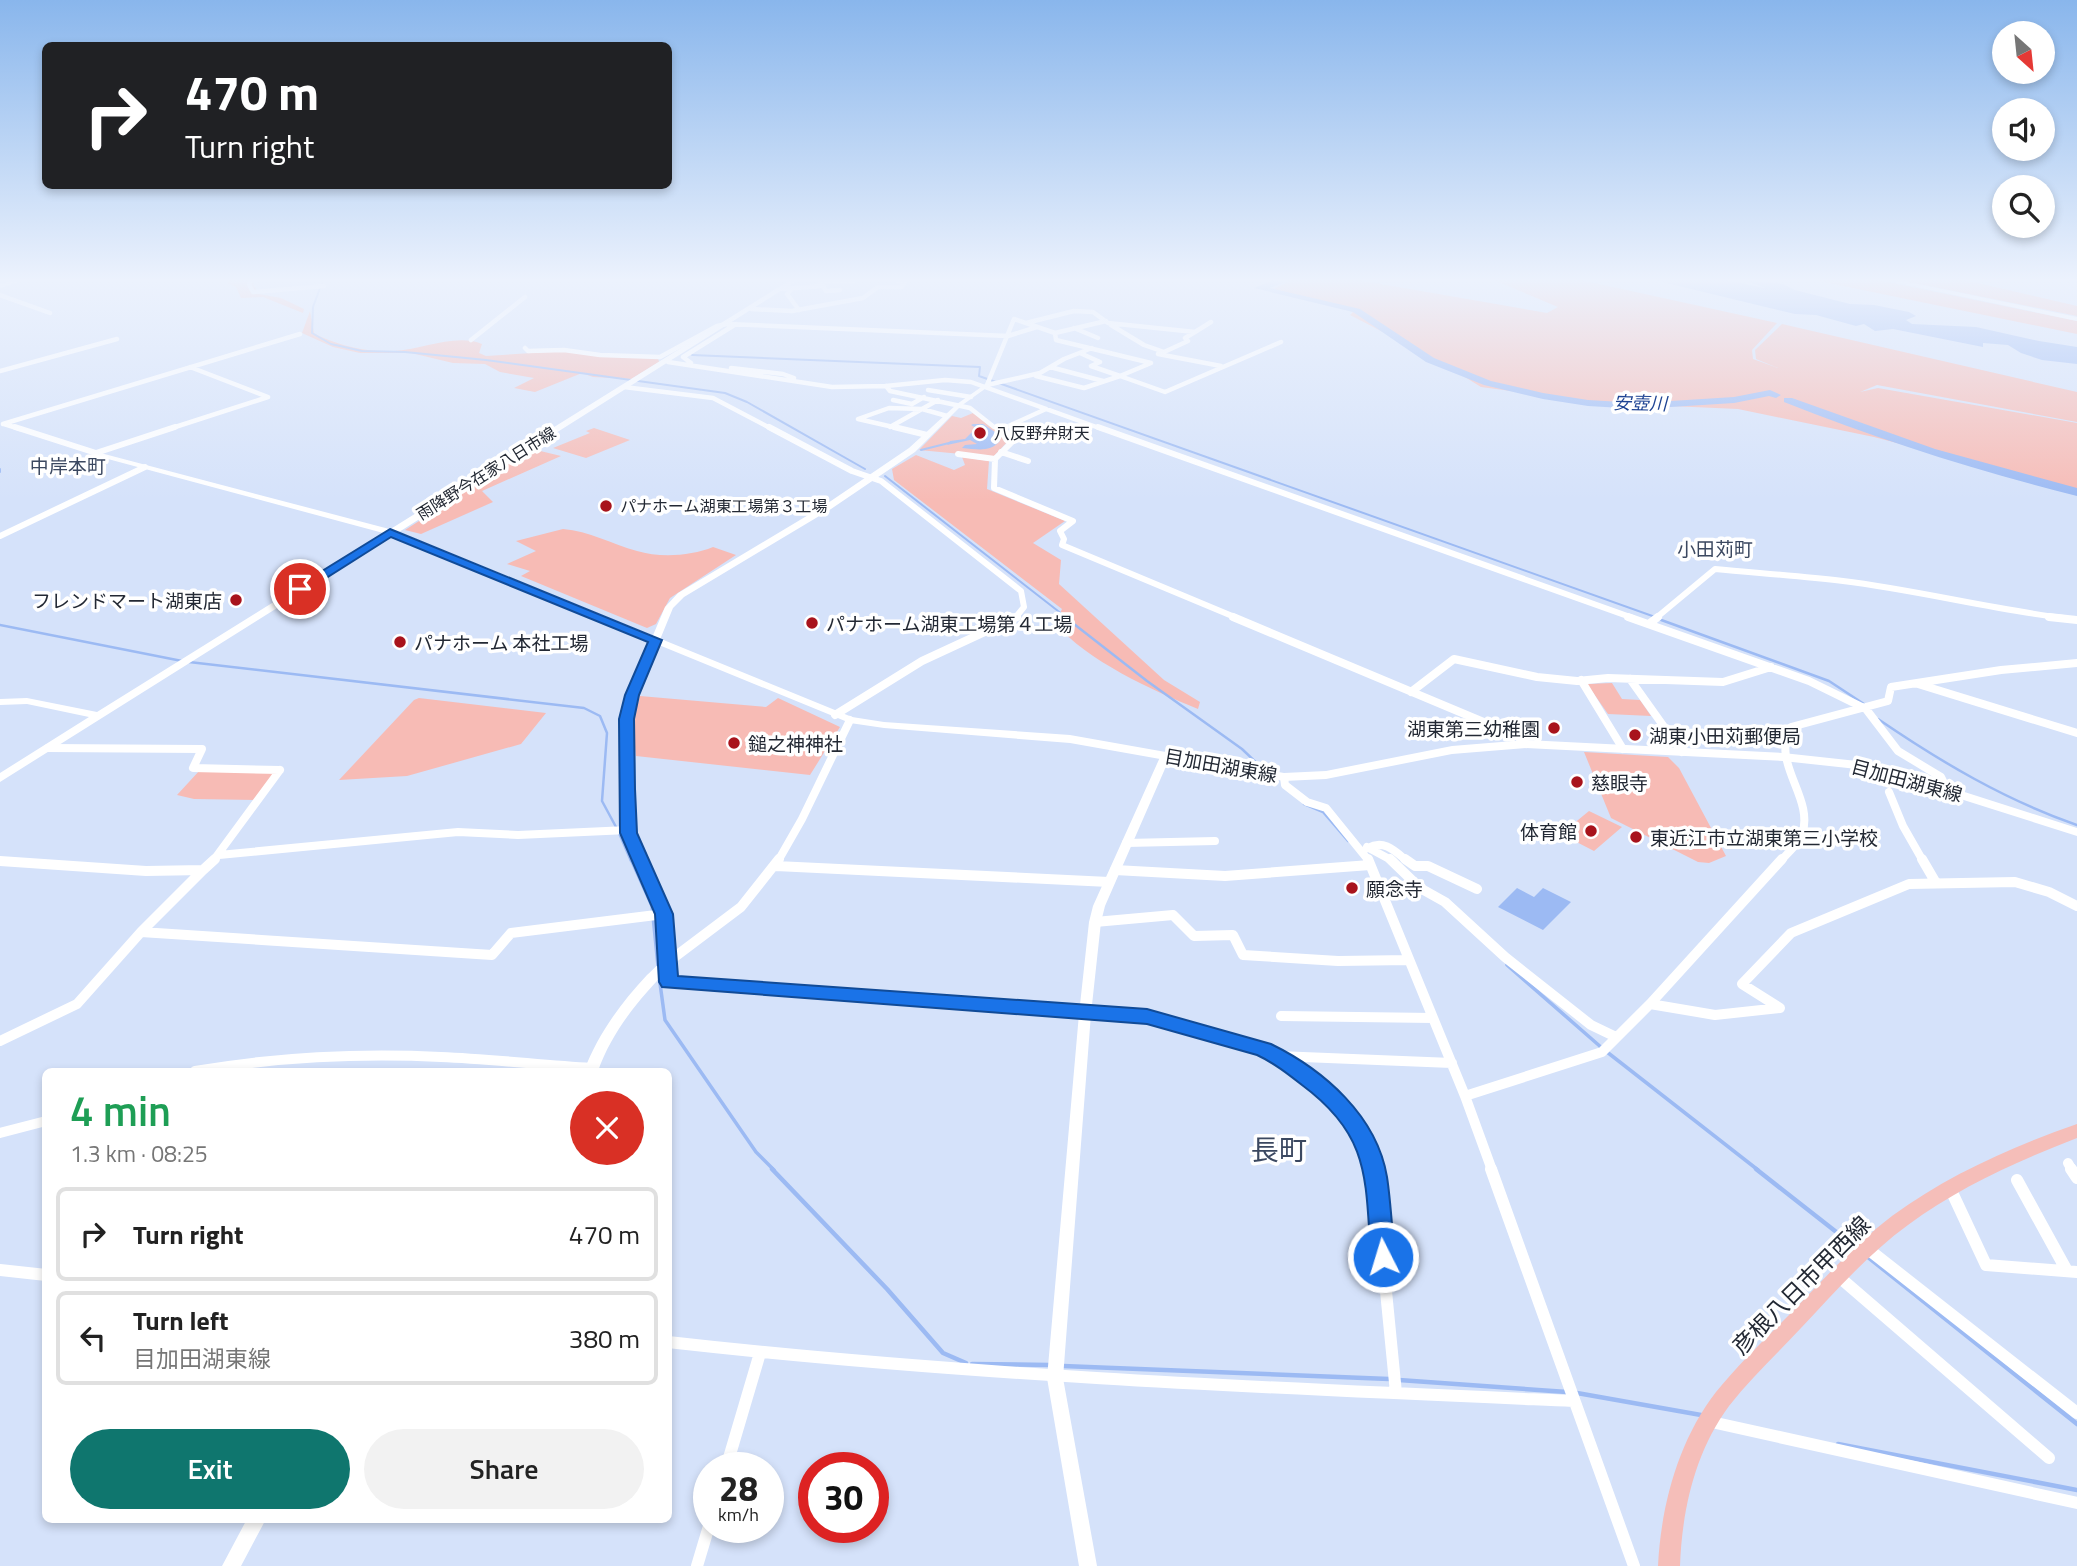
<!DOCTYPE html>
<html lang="en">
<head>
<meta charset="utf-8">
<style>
	:root { --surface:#fff; --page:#f2f2f2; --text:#222; --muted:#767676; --line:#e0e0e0; --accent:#0f766e }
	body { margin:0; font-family:"Titillium Web","Noto Sans JP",sans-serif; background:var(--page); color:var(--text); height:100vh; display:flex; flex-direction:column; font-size:26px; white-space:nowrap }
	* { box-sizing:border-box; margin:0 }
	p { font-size:23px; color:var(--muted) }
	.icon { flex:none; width:38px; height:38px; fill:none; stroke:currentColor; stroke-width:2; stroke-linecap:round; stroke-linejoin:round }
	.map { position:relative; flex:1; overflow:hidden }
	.drawer { position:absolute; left:42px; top:1068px; width:630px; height:455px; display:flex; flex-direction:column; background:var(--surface); border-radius:10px; box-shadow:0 4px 10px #0003 }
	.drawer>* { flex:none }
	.hud { position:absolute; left:42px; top:42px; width:630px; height:147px; border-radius:10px; box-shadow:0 4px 10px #0003; background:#202124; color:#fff; overflow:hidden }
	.needle { width:46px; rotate:153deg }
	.tools { position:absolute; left:1992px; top:21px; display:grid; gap:14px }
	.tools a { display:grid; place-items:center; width:63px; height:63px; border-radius:50%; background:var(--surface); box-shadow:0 4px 10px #0003; font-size:35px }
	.speed { position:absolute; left:693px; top:1452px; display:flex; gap:14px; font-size:35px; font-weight:700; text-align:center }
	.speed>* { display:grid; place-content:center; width:91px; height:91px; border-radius:50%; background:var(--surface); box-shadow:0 4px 10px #0003; line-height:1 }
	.speed small { font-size:18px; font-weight:400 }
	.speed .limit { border:10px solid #d22; background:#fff; color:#111 }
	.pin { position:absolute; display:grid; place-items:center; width:60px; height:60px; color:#fff; margin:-30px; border:4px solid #fff; border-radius:50%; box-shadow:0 2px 7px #0007 }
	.me { position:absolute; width:77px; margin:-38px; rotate:355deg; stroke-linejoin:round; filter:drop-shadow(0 0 5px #0008) }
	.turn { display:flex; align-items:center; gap:24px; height:147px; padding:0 28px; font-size:32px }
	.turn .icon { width:91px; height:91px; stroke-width:2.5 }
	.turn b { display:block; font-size:49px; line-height:60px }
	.round { display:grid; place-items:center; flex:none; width:74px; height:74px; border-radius:37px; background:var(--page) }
	.overview { display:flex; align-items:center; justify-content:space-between; height:119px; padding:0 28px }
	h1 { font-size:42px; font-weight:600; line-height:52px; color:#1e9e55 }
	.action { display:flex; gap:14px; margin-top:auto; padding:14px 28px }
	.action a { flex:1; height:80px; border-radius:42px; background:var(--accent); color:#fff; font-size:28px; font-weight:600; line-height:80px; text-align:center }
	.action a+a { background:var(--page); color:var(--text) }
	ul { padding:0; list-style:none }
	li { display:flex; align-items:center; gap:21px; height:94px; margin:0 14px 10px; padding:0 14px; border:4px solid var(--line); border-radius:10px }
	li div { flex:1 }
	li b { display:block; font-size:26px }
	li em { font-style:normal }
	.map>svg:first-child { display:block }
	.green { fill:#f7bbb5 }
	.water { fill:#9cbaf3 }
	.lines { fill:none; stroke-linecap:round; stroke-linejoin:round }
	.stream-far3 { stroke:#9cbaf3; stroke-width:2 }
	.stream-far2 { stroke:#9cbaf3; stroke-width:2.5 }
	.stream-far1 { stroke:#9cbaf3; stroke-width:3.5 }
	.stream { stroke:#9cbaf3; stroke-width:4.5 }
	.river { fill:#9cbaf3; fill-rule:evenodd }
	.minor-far4 { stroke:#fff; stroke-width:4.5 }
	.minor-far3 { stroke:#fff; stroke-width:6 }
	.minor-far2 { stroke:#fff; stroke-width:8 }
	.minor-far1 { stroke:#fff; stroke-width:10 }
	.minor { stroke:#fff; stroke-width:12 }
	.tertiary { fill:#fff; fill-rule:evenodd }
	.secondary { fill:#fff; fill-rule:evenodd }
	.primary { fill:#f5beb9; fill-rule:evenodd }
	.route { fill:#1a73e8; stroke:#114b97; stroke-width:2 }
	.poi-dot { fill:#a8131c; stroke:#fff; stroke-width:2.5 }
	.labels { text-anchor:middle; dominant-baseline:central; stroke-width:7; stroke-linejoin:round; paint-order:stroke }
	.far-poi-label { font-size:16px; fill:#232934; stroke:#fff; text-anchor:start }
	.far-street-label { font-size:16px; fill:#232934; stroke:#fff }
	.far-water-label { font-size:18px; font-style:italic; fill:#1e4393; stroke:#fff }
	.far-quarter-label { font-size:19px; fill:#3b4860; stroke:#fff }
	.poi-label { font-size:19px; fill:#232934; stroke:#fff; text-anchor:start }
	.street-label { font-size:19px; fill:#232934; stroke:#fff }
	.near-street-label { font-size:23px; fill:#232934; stroke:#fff }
	.near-quarter-label { font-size:28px; fill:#3b4860; stroke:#fff }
</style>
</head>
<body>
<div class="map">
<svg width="2077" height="1566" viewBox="0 0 2077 1566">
	<rect width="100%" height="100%" fill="#d5e2fa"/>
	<path class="green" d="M 229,280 L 255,280 L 253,284 L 259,294 L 281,298 L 304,309 L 303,313 L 263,297 L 241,298 L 236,287 L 227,283 Z
		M 1285,280 L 1358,280 L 1547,313 L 1558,307 L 1494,280 L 1581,280 L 1777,323 L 1752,350 L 1753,359 L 1778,368 L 1756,359 L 1755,350 L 1782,324 L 2077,392 L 2077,422 L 1877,385 L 1860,392 L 1878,388 L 2077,423 L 2077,490 L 1874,437 L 1738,409 L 1603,403 L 1481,387 L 1439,361 L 1350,315 L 1353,312 L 1273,289 L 1288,282 Z
		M 1814,280 L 1878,280 L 2077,321 L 2077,334 Z
		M 1900,280 L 1965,280 L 2077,306 L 2077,316 Z
		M 310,311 L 314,333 L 319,336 C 344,347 366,352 394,351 C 421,350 456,333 482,344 L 479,353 L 486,356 L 564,351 L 658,358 L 659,362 L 631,379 L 593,377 L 582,373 L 535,392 L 514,388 L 534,378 L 500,372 L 485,364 L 453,363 L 411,353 L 360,353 L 333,347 L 302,333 Z
		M 973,413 L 999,429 L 1009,440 L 993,457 L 919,450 L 952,416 L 961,418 Z
		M 594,428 L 630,440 L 586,458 L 553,448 L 590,433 L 586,431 Z
		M 532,449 L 561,456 L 482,491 L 493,502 L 421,534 L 405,530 Z
		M 916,455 L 954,470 L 965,465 L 962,457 L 989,461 L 987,489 L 1065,521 L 1033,543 L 1061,560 L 1059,584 L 1164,680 L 1200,702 L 1198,709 C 1152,690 1087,661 1055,623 L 1062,609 L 894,480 L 892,469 Z
		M 563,529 C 589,531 612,544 637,551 C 660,558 691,556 713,547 L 736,555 L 670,598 L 656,624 L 647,628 L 521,576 L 530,571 L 507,564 L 536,551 L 516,541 Z
		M 1612,683 L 1622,699 L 1640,700 L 1651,716 L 1608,714 L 1587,684 Z
		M 640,696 L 766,707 L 778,698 L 840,727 L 810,775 L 636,756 L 632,724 Z
		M 419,698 L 546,713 L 521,744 L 407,776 L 339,780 L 414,700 Z
		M 1584,752 L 1668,757 L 1679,768 L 1726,856 L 1709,863 L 1698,862 L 1611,818 Z
		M 200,770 L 278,771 L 256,800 L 194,799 L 177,795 Z
		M 1589,811 L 1622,827 L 1594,851 L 1561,834 Z"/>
	<path class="water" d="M 1654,280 L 1726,280 L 1765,288 L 1744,280 L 1783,284 L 1795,290 L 1850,304 L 1874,305 L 1909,312 L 1916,316 L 1906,320 L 1912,324 L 1976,327 L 2039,341 L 2077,347 L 2077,364 L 2042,360 L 2021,353 L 2008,345 L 1983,343 L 1983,347 L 1893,329 L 1875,331 L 1864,324 L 1856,326 L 1816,315 L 1795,314 Z
		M 973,424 L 983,424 L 998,434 L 1000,441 C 989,453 977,449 962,448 L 965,445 L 977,444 L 970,440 L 947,445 L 950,441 L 965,439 L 976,428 L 971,425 Z
		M 1517,888 L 1534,897 L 1543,888 L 1571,902 L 1543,930 L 1498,907 Z"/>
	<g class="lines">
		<path class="stream-far3" d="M 323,280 L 313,307 L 312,333 L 331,344 L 362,351 L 405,352 L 486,360 L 725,393 L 747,402 L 865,469
			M 692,355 L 980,367 L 979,376 L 1658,618
			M 921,450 L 949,443
			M 0,469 L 0,472
			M 885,476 L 1067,618"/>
		<path class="stream-far2" d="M 1065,617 L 1147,681 L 1242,749 L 1264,770
			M 1653,617 L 1829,681 L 1864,704
			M 0,625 L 182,661
			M 189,662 L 584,708 L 600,716 L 607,733 L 602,801 L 616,827
			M 1878,719 C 1941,762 2005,800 2077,825
			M 1304,804 L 1323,812 L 1348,841
			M 619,833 L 631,861"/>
		<path class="stream-far1" d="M 631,859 L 652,906 L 658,966
			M 1507,965 L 1602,1048
			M 659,976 L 665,1020 L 756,1152 L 774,1170
			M 1607,1052 L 1758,1170"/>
		<path class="stream" d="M 772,1169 L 887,1289 L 943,1353 L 966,1363
			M 1756,1169 L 1858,1249
			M 1868,1257 L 2077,1424
			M 972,1364 L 1050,1365
			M 1063,1366 L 1389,1379
			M 1399,1380 L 1567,1392
			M 1577,1393 L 1701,1415
			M 1838,1444 L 2077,1490"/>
		<path class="river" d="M 1273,280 L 1285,282 L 1270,288 L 1360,309 L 1434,358 L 1491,381 L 1543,393 L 1588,400 L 1639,403 L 1734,397 L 1770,390 L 1781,395 L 1776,398 L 1769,396 L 1734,403 L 1639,409 L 1588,406 L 1543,399 L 1484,385 L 1426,362 L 1353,312 L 1254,288 Z
			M 1810,298 L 1872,311 L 1877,314 L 1872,317 L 1807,303 L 1805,301 Z
			M 1784,398 L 1792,398 L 1935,449 L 2077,488 L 2077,496 C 1977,471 1880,440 1784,402 Z"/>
		<path class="minor-far4" d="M 252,280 L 249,284 L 253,292 L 324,286
			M 783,289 L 821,286
			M 791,290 L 787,294 L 799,310
			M 840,290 L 826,291 L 820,281 L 854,281
			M 0,295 L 50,313
			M 751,309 L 792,311 L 863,298 L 878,287 L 901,287 L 905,282 L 894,280
			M 1026,323 L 1074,311 L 1093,312 L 1108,323 L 1195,332 L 1211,322
			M 1111,325 L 1144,345 L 1164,352 L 1158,354 L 1221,366
			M 1074,328 L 1098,338
			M 1055,333 L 1106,321
			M 471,340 L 525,297
			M 525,348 L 528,351 L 564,350 L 600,355 L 660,357 L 717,326 L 727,324 L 1008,336 L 1037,327
			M 1164,352 L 1188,341 L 1185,338 L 1195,332
			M 1080,353 L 1100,362 L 1091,366 L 1120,376
			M 668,362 L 832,387 L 886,386 L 945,380 L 971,382 L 1102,429
			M 691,363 L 683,357 L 736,324
			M 190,367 L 268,397
			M 1050,367 L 1103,381
			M 731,368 L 783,374 L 794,378
			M 0,371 L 117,339
			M 1036,376 L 1084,388 L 1120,376
			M 987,385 L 1014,319 L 1055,333 L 1056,340 L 1151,363 L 1120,376 L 1165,392 L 1281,342
			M 987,385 L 1040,373 L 1064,359 L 1092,348
			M 886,386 L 890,391 L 970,408 L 994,427 L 1001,428
			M 624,387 L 713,398 L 772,429
			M 928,390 L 971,397
			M 893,400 L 912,404 L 924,397
			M 3,424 L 300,334
			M 4,424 L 20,429
			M 890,427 L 922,409 L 947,416
			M 169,429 L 268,397
			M 902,429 L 858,419 L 889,408 L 922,409 L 938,400
			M 1002,429 L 1046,409"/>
		<path class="minor-far3" d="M 15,427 L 96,453 L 175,427
			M 769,427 L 852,471 L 881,481 L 1021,591 L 1024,607 L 1015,618
			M 894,427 L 927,435
			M 997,427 L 1001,428
			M 1002,427 L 1012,442 L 995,459 L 994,488 L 1073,521 L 1060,531 L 1064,539 L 1062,545 L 1237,618
			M 1098,427 L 1633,618
			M 1001,452 L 1028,461
			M 958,454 L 995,459
			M 0,536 L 145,467
			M 1656,618 L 1715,569 C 1757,573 1800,576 1843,581 C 1917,590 1990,609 2064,618"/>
		<path class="minor-far2" d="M 1233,617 L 1517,736 L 1526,744
			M 1628,617 L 1809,681 L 1866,709 L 1898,751 L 1941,777 L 1947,789
			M 2049,617 L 2077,620
			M 1650,623 L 1658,617
			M 1630,679 L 1682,752
			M 1581,680 L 1623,749
			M 1918,684 L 2077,733
			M 1411,692 L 1454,659 L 1537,677 L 1577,681 L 1608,678 L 1723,682 L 1771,667
			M 835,715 L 922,661 L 1017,617
			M 48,748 L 202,749 L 193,768 L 280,770
			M 1284,777 L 1285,785 L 1307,802 L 1326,808 L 1369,861
			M 1889,792 L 1903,826 L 1923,861
			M 1126,843 L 1215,841
			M 1367,847 L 1393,861
			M 1368,848 C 1384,839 1395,851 1407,861
			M 219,855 L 458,832 L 518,835 L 628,830
			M 213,861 L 280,770
			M 641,861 L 629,833 L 627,719 L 632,695 L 656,640
			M 778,861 L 802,819 L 850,720
			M 1781,861 C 1787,853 1799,844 1802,835 C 1815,797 1770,764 1791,727 L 1888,701 L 1891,687 L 2001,670 L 2077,663"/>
		<path class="minor-far1" d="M 640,859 L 664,914 L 669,982 L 1148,1017 L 1278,1056 L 1452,1063
			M 1368,859 L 1465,1096 L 1492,1170
			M 1390,859 L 1420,888 L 1445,902 L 1505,957 L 1591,1025 L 1616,1037
			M 1405,859 L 1415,866 L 1428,866 L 1477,889
			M 1922,859 L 1936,883
			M 0,861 L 146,871 L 203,870 L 141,932 L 77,1004 L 0,1041
			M 776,866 L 1109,882
			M 203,870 L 215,859
			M 1115,870 L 1225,876 L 1370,865
			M 1095,922 L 1173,915 L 1194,936 L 1233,935 L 1243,955 L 1338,961 L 1409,960
			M 141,932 L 492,955 L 511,933 L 664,914
			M 668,962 L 741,907 L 779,859
			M 1650,1004 L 1715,1015 L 1780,1008 L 1742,984 L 1791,933 L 1909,884 L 2015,882 L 2049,892 L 2077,906
			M 1281,1016 L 1433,1018
			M 1278,1056 C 1325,1090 1355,1113 1374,1170
			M 195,1071 C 277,1057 358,1053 441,1057 C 491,1059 541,1065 591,1068
			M 1465,1096 L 1602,1052 L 1650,1004 L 1782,859
			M 0,1133 L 46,1121
			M 2068,1163 L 2072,1170"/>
		<path class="minor" d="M 1374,1169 L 1396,1393
			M 1491,1169 L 1634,1566
			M 2071,1169 L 2077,1178
			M 2017,1180 L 2067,1271
			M 1950,1188 L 1986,1265 L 2077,1272
			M 1868,1249 L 2077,1413
			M 0,1270 L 46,1275
			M 1838,1276 L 2049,1458
			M 668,1342 C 969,1376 1271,1388 1573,1401
			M 1707,1421 L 2077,1503
			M 726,1468 L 760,1353
			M 697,1566 L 709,1526"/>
		<path class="tertiary" d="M 987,383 L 989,384 L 989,386 L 961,406 L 915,452 L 831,509 L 684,597 L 673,608 L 659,642 L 653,642 L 651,640 L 665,607 L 678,593 L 825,505 L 909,448 L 957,404 Z
			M 93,451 L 393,530 L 394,532 L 390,534 L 387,534 L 93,455 Z
			M 1166,752 L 1171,755 L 1105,906 L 1101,922 L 1091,1014 L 1063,1378 L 1097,1566 L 1079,1566 L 1047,1378 L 1079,1014 L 1089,922 L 1093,906 L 1161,755 Z
			M 668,958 L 672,959 L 674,962 L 672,965 C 641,997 613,1029 598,1071 L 584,1071 C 598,1034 620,1004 647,975 C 654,969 660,961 668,958 Z
			M 247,1519 L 266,1519 L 241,1566 L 222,1566 Z"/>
		<path class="secondary" d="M 14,280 L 25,280 L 0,288 L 0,284 Z
			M 790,280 L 798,280 L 399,532 L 852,717 L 884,722 L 1070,735 L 1284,773 L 1326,771 L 1452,746 L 1526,740 L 1783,753 L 1857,761 L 1899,771 L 2077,828 L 2077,836 L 1891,777 L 1857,769 L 1783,761 L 1526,748 L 1452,754 L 1326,779 L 1284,781 L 1070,743 L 884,728 L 850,723 L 392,536 L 0,782 L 0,773 L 89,717 L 27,704 L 0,705 L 0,699 L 27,698 L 97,712 Z
			M 1884,280 L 1898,280 L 2077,317 L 2077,321 Z"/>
		<path class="primary" d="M 2077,1124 L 2077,1138 C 2018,1161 1959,1187 1908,1225 C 1868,1254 1835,1292 1801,1328 C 1777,1354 1751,1378 1729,1406 C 1695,1452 1682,1510 1680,1566 L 1658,1566 C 1661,1506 1678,1441 1716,1392 C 1738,1365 1764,1340 1789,1315 C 1822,1281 1854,1245 1892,1216 C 1946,1176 2013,1146 2077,1124 Z"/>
	</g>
	<linearGradient id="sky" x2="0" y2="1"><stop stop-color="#89b6ec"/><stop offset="0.56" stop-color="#ecf2fd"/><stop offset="1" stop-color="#ecf2fd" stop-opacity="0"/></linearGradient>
	<rect width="2077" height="500" fill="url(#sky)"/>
	<path class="route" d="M 390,529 L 662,640 L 639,695 L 634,719 L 635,789 L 637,833 L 673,914 L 678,976 L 1147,1009 L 1271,1044 C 1324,1070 1377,1116 1387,1177 C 1391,1203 1392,1231 1395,1257 L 1391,1264 L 1383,1267 L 1375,1264 L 1371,1257 C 1365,1179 1371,1136 1302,1085 C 1288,1074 1274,1063 1257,1055 L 1147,1024 L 662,987 L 659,982 L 655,914 L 620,833 L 619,719 L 625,695 L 648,642 L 391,537 L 304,592 L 300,593 L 293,589 Z"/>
	<g class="poi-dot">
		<circle cx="980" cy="433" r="7"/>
		<circle cx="606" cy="506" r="7"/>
		<circle cx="236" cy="600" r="7"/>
		<circle cx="812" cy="623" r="7"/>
		<circle cx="400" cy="642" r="7"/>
		<circle cx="1554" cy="728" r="7"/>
		<circle cx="1635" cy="735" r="7"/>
		<circle cx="734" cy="743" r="7"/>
		<circle cx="1577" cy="782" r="7"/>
		<circle cx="1591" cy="831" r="7"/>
		<circle cx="1636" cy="837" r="7"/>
		<circle cx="1352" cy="888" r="7"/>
	</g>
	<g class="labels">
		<g class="far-poi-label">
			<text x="994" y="433">八反野弁財天</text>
			<text x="620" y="506">パナホーム湖東工場第３工場</text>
		</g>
		<g class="far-street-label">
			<text transform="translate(486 473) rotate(-32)">雨降野今在家八日市線</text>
		</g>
		<g class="far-water-label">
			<text transform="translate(1640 403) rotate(1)">安壺川</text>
		</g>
		<g class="far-quarter-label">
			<text x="68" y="465">中岸本町</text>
			<text x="1715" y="548">小田苅町</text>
		</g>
		<g class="poi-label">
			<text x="222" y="600" text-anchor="end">フレンドマート湖東店</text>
			<text x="826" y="623">パナホーム湖東工場第４工場</text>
			<text x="414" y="642">パナホーム 本社工場</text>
			<text x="1540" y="728" text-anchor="end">湖東第三幼稚園</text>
			<text x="1649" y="735">湖東小田苅郵便局</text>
			<text x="748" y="743">鎚之神神社</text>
			<text x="1591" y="782">慈眼寺</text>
			<text x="1577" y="831" text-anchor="end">体育館</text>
			<text x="1650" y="837">東近江市立湖東第三小学校</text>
			<text x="1366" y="888">願念寺</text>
		</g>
		<g class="street-label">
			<text transform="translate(1221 765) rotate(10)">目加田湖東線</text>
			<text transform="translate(1907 780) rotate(15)">目加田湖東線</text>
		</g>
		<g class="near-street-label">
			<text transform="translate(1801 1285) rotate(-45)">彦根八日市甲西線</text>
		</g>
		<g class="near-quarter-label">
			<text x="1279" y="1149">長町</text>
		</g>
	</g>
</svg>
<div class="tools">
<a><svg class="needle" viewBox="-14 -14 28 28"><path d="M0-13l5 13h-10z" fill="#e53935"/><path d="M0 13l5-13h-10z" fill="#767676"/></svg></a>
<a><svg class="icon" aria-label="sound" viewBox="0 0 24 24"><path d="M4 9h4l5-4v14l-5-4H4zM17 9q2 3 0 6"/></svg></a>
<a><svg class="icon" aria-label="search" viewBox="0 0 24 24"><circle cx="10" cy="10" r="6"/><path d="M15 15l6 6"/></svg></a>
</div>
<div class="speed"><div>28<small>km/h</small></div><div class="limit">30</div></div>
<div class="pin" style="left:300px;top:589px;background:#d93025"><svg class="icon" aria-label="arrive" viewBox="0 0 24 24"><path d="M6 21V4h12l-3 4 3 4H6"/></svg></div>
<svg class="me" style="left:1383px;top:1257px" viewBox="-20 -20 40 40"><circle r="17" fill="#1a73e8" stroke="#fff" stroke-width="3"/><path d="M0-11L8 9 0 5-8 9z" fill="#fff"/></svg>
<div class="hud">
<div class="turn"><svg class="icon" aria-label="right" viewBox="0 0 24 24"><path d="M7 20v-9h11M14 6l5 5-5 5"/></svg><div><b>470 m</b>Turn right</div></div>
</div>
<section class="drawer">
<div class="overview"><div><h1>4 min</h1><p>1.3 km · 08:25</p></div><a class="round" style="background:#d93025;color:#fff"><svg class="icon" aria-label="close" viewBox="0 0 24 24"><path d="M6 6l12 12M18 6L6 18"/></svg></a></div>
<ul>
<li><svg class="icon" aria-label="right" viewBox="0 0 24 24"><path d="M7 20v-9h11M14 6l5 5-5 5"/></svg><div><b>Turn right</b></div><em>470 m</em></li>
<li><svg class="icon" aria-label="left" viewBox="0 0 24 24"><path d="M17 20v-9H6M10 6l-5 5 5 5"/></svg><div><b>Turn left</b><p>目加田湖東線</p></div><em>380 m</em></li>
</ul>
<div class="action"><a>Exit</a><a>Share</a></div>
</section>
</div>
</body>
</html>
